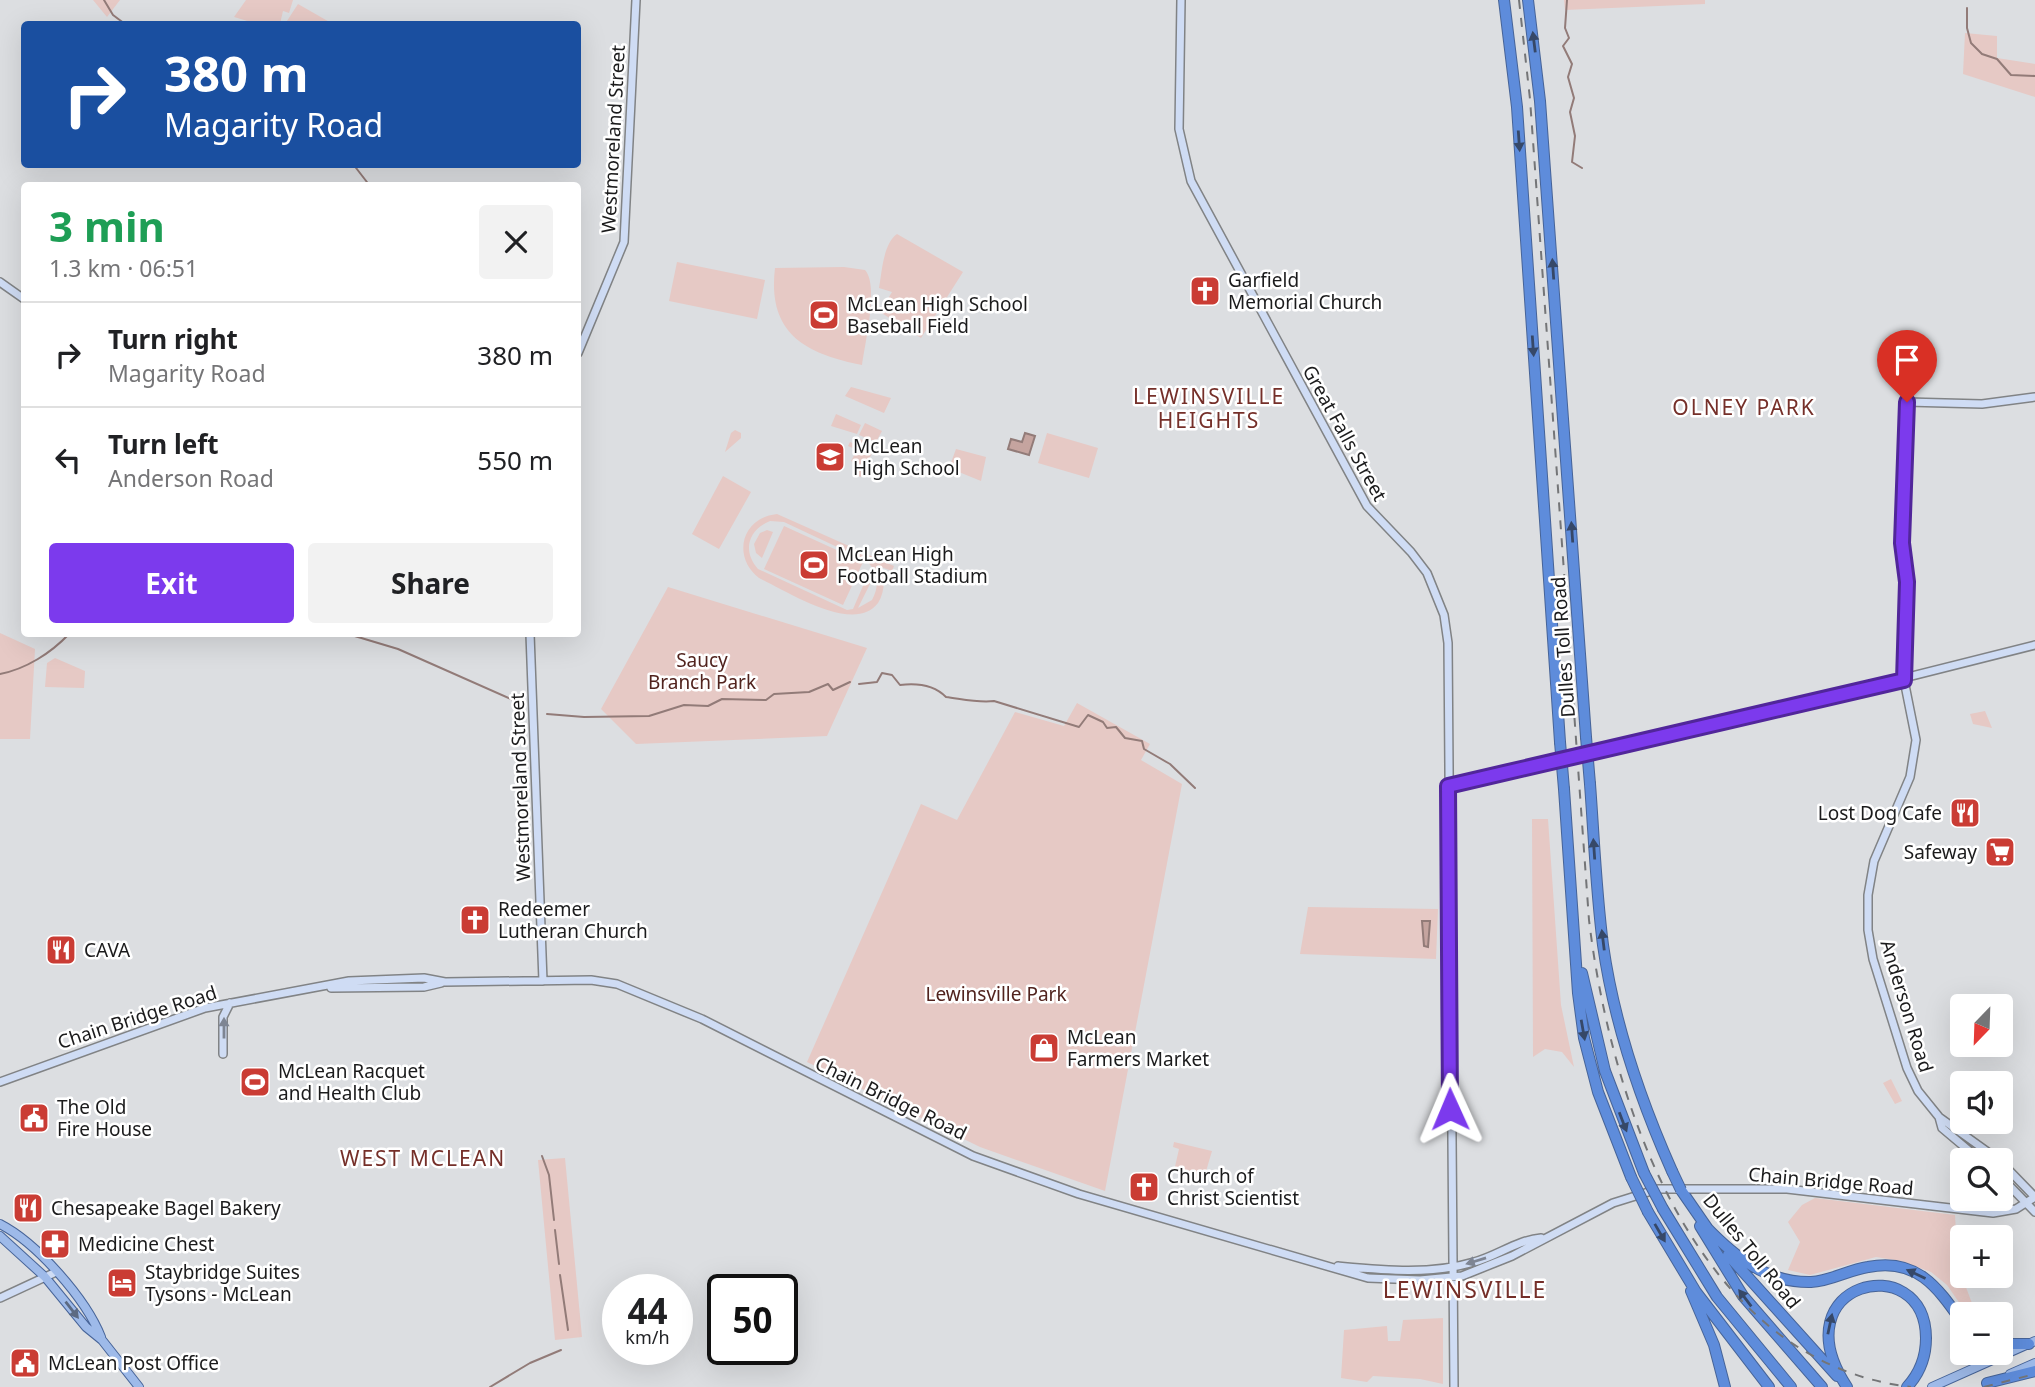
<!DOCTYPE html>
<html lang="en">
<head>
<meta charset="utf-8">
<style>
	:root { --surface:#fff; --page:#f2f2f2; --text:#202124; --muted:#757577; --line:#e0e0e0; --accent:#7c3aed }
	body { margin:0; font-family:"Noto Sans",sans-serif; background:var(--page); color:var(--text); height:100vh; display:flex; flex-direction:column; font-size:26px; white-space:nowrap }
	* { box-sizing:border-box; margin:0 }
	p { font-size:23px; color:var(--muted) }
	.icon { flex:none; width:38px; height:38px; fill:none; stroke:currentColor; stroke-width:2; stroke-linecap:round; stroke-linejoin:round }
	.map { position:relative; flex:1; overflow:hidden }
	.sheet { position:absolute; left:21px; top:182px; width:560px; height:455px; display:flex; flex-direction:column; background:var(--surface); border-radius:7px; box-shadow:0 7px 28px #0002 }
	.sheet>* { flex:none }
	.hud { position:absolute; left:21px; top:21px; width:560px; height:147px; border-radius:7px; box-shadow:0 7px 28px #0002; background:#1a4fa0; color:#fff; overflow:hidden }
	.needle { width:46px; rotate:203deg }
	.tools { position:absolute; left:1950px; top:994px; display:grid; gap:14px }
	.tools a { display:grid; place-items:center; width:63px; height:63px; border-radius:7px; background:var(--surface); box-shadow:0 7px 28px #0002; font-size:35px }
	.speed { position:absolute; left:602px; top:1274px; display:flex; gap:14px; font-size:35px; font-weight:700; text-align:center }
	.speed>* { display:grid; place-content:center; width:91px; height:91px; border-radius:50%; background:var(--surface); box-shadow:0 7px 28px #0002; line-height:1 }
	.speed small { font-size:18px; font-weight:400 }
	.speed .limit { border:4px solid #111; border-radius:10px; background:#fff; color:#111 }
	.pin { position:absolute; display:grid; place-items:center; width:60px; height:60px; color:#fff; margin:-72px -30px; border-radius:50% 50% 50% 0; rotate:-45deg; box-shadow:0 0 7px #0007 }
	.pin .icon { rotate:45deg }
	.me { position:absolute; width:77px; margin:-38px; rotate:359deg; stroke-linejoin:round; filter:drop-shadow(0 0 5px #0008) }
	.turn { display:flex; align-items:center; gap:24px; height:147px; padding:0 28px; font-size:32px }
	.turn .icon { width:91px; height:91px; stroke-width:2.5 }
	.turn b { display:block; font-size:49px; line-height:60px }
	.round { display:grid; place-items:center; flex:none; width:74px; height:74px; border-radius:7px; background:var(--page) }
	.overview { display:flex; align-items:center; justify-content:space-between; height:119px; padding:0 28px }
	h1 { font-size:42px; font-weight:700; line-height:52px; color:#1e9e55 }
	.cta { display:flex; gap:14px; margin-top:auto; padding:14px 28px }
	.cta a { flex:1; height:80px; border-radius:7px; background:var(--accent); color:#fff; font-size:28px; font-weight:700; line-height:80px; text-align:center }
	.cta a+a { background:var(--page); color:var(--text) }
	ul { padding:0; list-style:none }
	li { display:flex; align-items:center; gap:21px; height:105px; padding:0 28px; border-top:2px solid var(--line) }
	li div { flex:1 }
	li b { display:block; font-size:26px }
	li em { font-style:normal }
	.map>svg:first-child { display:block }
	.green { fill:#e6c9c5; fill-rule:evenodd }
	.water { fill:#c5a49f; stroke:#927b78; stroke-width:2 }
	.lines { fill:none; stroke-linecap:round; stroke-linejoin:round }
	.stream { stroke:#927b78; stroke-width:2 }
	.secondary-casing { stroke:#818385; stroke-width:10 }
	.primary-casing { stroke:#476498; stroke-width:10 }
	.highway-casing { stroke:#476498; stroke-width:12 }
	.secondary { stroke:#cfdcf4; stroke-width:7 }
	.primary { stroke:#9ebae9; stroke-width:8 }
	.highway { stroke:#5e8cdb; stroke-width:10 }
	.rail { stroke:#747577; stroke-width:2; stroke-dasharray:9 9; stroke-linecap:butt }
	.highway-bridge-casing { stroke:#476498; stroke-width:12; stroke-linecap:butt }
	.highway-bridge { stroke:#5e8cdb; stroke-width:10 }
	.oneway { fill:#364868 }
	.oneway2 { fill:#7e8593 }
	.oneway3 { fill:#5c6a82 }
	.route-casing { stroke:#51269a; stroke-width:18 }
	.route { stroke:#7c3aed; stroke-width:12 }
	.labels { text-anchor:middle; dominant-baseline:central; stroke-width:5; stroke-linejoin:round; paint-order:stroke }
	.street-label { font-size:19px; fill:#1b1b1c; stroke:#fff }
	.poi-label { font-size:19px; fill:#1b1b1c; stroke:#fff; text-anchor:start }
	.park-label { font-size:19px; fill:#51231e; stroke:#fff }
	.neighbourhood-label { font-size:21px; letter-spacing:2px; fill:#752f29; stroke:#fff }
	.quarter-label { font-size:23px; letter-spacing:2px; fill:#752f29; stroke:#fff }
</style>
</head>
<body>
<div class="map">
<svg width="2035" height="1387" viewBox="0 0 2035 1387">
	<rect width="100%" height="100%" fill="#dcdee1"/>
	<path class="green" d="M 93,0 L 120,0 L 107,17 Z
		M 246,0 L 293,0 L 289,13 L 283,11 L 280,24 L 260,21 L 258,24 L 234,17 Z
		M 1564,0 L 1705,0 L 1705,4 L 1565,10 Z
		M 298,4 L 333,24 L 285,24 Z
		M 1965,33 L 1997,36 L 1997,58 L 2035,64 L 2035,97 L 1963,74 Z
		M 897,234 L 963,272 L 921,338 L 880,312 L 892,292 L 879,288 C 882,272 883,244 897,234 Z
		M 677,262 L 765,280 L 757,319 L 669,301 Z
		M 844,267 L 865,270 C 879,285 865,343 862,365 C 806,354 767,334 775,268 Z
		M 851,387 L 891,398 L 884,413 L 845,396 Z
		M 836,414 L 861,425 L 857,434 L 831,426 Z
		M 865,423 L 882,431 L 876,442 L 859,435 Z
		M 735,430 L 741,433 L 741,438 L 725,452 L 731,433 Z
		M 1047,433 L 1098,448 L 1089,478 L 1038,463 Z
		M 858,438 L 875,446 L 861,477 L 853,474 L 858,464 L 851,461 L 857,450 L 848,446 L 850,442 L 855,444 Z
		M 956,449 L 986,457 L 981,481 L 949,468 Z
		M 723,476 L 751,492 L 719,549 L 692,534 Z
		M 777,514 L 894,566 L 892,571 L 881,567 C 885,579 885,592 878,603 C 854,635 787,591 759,578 C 732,557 741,518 777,514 ZM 770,521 L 784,522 L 867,561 C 878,573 880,585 872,600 L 858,608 L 875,574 L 869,572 L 853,609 L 847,610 L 758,569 C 742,551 748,530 770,521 Z
		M 784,526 L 863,562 L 843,605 L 764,569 Z
		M 767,530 L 773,532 L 762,558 L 756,553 L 754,544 L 760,533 Z
		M 668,587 L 867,648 L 827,736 L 636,744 L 601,709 Z
		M 0,633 L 35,649 L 30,739 L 0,739 Z
		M 55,658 L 85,671 L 84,688 L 45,687 L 47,663 Z
		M 1077,703 L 1150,744 L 1141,760 L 1182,784 L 1105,1191 L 980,1147 L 807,1062 L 921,804 L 957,820 L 1015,712 L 1064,726 Z
		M 1985,711 L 1992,728 L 1973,724 L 1970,714 Z
		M 1532,819 L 1548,819 L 1561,1005 L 1574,1067 L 1562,1052 L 1545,1049 L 1533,1057 Z
		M 1308,907 L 1438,909 L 1436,959 L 1300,954 Z
		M 1891,1079 L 1902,1101 L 1895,1104 L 1883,1083 Z
		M 1174,1142 L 1212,1151 L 1204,1178 L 1189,1179 L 1174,1171 L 1179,1149 L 1173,1147 Z
		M 565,1158 L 582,1337 L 555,1340 L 538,1160 Z
		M 1815,1198 L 1955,1215 L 1958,1266 L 1976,1314 L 1967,1314 L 1947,1285 L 1931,1272 L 1901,1261 L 1876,1257 L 1810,1275 L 1788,1270 L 1800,1242 L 1788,1222 L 1802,1205 Z
		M 1443,1318 L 1443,1384 L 1420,1379 L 1373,1376 L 1367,1382 L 1341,1378 L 1344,1330 L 1387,1326 L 1388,1341 L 1400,1341 L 1403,1320 Z"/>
	<path class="water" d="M 1025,433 L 1035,436 L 1029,455 L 1008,449 L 1011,439 L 1022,442 Z
		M 1422,921 L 1430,921 L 1428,947 L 1424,946 Z"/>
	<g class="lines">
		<path class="stream" d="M 104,0 L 113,15 L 125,24
			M 1567,0 L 1565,28 L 1569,38 L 1563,46 L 1572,64 L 1568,77 L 1574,98 L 1570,112 L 1575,136 L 1572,162 L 1582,168
			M 1967,8 L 1967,28 L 1971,43 L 1982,54 L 1997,59 L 2011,75 L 2035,76
			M 353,164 L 370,186
			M 348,634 L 398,649 L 520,703
			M 0,674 C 26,669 51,653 69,634
			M 859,684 L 877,682 L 882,673 L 892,675 L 900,685 C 916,683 934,685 946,697 C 962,699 978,703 994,701 L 1079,727 L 1088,715 L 1103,722 L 1107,728 L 1116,727 L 1125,738 L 1142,741 L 1144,749 L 1170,764 L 1195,788
			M 547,714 L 584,717 L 649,716 L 684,705 L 708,706 L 722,699 L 766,700 L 774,694 L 809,692 L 828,684 L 833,690 L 850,682
			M 542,1156 L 549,1175 L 554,1220
			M 555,1230 L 559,1264
			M 560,1275 L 568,1330
			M 490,1387 L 530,1363 L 561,1350"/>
		<g class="secondary-casing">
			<path id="secondary" d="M 1181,0 L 1179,129 L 1191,181 L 1367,506 L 1411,552 L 1427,573 L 1444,615 L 1448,643 L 1454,1387
				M 0,282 L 24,299
				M 578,353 L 624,242 L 636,0
				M 530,634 L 543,981
				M 1448,786 L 1705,728 L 2035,645
				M 331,988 L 424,987 L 441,983
				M 223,1054 L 223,1017 L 230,1003
				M 0,1082 L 205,1008 L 349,981 L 424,978 L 445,982 L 591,980 L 617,984 L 702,1019 L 973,1156 L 1079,1194 L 1368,1278 L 1420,1280 L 1462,1276 L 1512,1256 L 1613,1203 L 1658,1189 L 1787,1189 L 1993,1213 L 2016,1209 L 2035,1197
				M 1939,1117 L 1942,1128 L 1980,1160
				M 1999,1160 L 1939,1117 L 1918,1091 L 1907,1068 L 1873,959 L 1868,930 L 1868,895 L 1874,861 L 1910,777 L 1916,740 L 1904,680 L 1907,582 L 1902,543 L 1907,402 L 1982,404 L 2035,397
				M 2000,1161 L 2035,1197
				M 2000,1176 L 2035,1212
				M 1338,1266 C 1382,1270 1431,1275 1474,1262 C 1497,1256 1517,1240 1541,1238
				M 0,1298 L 56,1272"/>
		</g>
		<g class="primary-casing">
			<path id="primary" d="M 0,1224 C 37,1243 86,1299 101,1337
				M 0,1236 L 45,1277 L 86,1327 L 102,1340 L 139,1387
				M 2010,1374 L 2035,1363
				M 1932,1387 L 2035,1341"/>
		</g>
		<g class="highway-casing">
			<path id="highway" d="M 1504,0 L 1517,107 L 1560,742
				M 1528,0 L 1540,101 L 1586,737
				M 1590,784 C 1594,837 1596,891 1603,945 C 1614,1023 1640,1099 1672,1171
				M 1564,789 L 1578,993 L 1584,1038 L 1598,1092 L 1631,1177
				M 1582,973 L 1605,1071 L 1644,1173
				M 1681,1190 L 1710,1232
				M 1663,1209 L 1717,1297 L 1791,1387
				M 1648,1212 L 1696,1292 L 1769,1387
				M 1700,1226 L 1743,1296 L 1822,1387
				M 1706,1227 C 1735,1257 1767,1283 1811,1282 C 1831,1281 1848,1270 1868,1267 C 1917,1257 1938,1288 1962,1322
				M 1728,1255 L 1837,1376
				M 1691,1291 L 1714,1345 L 1725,1387
				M 2000,1344 L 2029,1344
				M 1987,1383 L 2035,1371
				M 1847,1387 C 1778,1282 1925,1247 1926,1338 C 1926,1356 1920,1373 1907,1387"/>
		</g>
		<use href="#secondary" class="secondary"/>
		<use href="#primary" class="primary"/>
		<use href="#highway" class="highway"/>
		<path class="rail" d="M 1519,0 L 1530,99 L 1589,920 C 1611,1104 1696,1362 1911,1387
			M 1984,1387 L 2035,1374"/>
		<g class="highway-bridge-casing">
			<path id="highway-bridge" d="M 1586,737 L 1590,784
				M 1560,742 L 1564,789
				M 1672,1171 L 1681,1190
				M 1644,1173 L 1663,1209
				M 1631,1177 L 1648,1212"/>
		</g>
		<use href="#highway-bridge" class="highway-bridge"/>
	</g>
	<defs><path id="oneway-solid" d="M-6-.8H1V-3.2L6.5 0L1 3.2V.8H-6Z" transform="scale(1.75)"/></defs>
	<g class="oneway">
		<use href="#oneway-solid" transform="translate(1534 42) rotate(-97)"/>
		<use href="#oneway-solid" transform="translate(1519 141) rotate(86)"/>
		<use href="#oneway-solid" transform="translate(1553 269) rotate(-94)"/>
		<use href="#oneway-solid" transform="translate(1533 346) rotate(86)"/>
		<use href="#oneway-solid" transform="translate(1572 532) rotate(-94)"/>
		<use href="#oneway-solid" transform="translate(1594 849) rotate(-94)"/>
		<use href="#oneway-solid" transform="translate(1603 940) rotate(-97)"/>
		<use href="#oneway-solid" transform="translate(1583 1030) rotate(80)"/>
		<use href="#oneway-solid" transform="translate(1623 1122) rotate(69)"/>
		<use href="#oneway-solid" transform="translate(1660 1233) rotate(60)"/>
		<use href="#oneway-solid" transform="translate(1916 1274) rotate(-155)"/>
		<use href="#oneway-solid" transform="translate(1745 1298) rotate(-127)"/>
		<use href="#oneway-solid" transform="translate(1830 1324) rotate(-78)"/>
	</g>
	<g class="oneway2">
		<use href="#oneway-solid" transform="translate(224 1028) rotate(-90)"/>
		<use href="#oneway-solid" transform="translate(1476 1261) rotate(163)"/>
	</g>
	<use class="oneway3" href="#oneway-solid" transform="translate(72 1310) rotate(52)"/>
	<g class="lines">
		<g class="route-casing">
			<path id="route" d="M 1450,1109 L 1448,786 L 1904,680 L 1907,582 L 1902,543 L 1907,402"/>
		</g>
		<use href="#route" class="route"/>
	</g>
	<defs>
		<g id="church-square" transform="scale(1.575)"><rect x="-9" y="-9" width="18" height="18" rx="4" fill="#ca3c34" stroke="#fff"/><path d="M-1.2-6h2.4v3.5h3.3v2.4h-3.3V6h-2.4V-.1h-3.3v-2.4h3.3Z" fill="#fff"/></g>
		<g id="stadium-square" transform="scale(1.575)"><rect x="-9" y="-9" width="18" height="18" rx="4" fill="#ca3c34" stroke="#fff"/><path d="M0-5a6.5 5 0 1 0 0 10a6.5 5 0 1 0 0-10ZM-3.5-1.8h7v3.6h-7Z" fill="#fff"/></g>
		<g id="school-square" transform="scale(1.575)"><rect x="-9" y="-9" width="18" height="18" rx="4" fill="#ca3c34" stroke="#fff"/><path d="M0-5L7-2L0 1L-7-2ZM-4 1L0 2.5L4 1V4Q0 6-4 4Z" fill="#fff"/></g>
		<g id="restaurant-square" transform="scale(1.575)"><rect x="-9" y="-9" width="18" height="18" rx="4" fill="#ca3c34" stroke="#fff"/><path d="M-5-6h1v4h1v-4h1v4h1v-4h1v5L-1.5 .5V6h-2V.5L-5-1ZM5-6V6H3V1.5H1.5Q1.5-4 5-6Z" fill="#fff"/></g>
		<g id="supermarket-square" transform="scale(1.575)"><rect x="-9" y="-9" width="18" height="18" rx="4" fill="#ca3c34" stroke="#fff"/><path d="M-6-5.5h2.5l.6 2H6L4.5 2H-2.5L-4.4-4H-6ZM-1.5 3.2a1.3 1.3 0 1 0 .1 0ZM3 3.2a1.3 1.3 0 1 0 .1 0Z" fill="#fff"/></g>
		<g id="shop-square" transform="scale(1.575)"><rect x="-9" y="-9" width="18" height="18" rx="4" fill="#ca3c34" stroke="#fff"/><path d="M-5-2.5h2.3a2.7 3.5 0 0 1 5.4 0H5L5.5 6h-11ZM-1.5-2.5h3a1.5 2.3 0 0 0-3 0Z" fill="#fff"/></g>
		<g id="civic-square" transform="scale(1.575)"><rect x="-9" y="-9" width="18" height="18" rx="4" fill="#ca3c34" stroke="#fff"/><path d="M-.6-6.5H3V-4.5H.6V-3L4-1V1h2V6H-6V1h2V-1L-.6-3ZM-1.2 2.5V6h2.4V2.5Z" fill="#fff"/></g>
		<g id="pharmacy-square" transform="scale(1.575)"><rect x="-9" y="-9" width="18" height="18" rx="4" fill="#ca3c34" stroke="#fff"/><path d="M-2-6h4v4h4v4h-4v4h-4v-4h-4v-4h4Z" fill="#fff"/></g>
		<g id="hotel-square" transform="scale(1.575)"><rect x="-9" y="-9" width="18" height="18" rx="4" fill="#ca3c34" stroke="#fff"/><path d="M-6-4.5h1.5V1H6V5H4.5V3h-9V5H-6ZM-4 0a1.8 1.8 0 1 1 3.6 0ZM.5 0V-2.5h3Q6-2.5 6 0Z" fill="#fff"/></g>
	</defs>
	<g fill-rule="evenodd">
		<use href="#church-square" x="1205" y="291"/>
		<use href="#stadium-square" x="824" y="315"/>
		<use href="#school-square" x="830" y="457"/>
		<use href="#stadium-square" x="814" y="565"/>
		<use href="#restaurant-square" x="1965" y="813"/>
		<use href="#supermarket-square" x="2000" y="852"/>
		<use href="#church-square" x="475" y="920"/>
		<use href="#restaurant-square" x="61" y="950"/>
		<use href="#shop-square" x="1044" y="1048"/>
		<use href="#stadium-square" x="255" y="1082"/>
		<use href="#civic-square" x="34" y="1118"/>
		<use href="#church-square" x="1144" y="1187"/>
		<use href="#restaurant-square" x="28" y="1208"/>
		<use href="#pharmacy-square" x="55" y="1244"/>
		<use href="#hotel-square" x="122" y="1283"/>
		<use href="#civic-square" x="25" y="1363"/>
	</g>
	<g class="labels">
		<g class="street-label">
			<text transform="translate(613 139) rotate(-87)">Westmoreland Street</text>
			<text transform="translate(1345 433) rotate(61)">Great Falls Street</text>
			<text transform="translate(1563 647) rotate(-94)">Dulles Toll Road</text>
			<text transform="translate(520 787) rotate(-92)">Westmoreland Street</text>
			<text transform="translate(1907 1006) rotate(73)">Anderson Road</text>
			<text transform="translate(137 1017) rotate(-18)">Chain Bridge Road</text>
			<text transform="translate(891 1098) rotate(26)">Chain Bridge Road</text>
			<text transform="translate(1831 1181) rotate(5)">Chain Bridge Road</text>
			<text transform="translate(1752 1251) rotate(51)">Dulles Toll Road</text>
		</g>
		<g class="poi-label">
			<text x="1228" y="280">Garfield<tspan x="1228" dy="22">Memorial Church</tspan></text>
			<text x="847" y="304">McLean High School<tspan x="847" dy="22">Baseball Field</tspan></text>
			<text x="853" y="446">McLean<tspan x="853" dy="22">High School</tspan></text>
			<text x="837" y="554">McLean High<tspan x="837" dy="22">Football Stadium</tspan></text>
			<text x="1942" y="813" text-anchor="end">Lost Dog Cafe</text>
			<text x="1977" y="852" text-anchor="end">Safeway</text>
			<text x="498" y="909">Redeemer<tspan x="498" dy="22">Lutheran Church</tspan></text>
			<text x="84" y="950">CAVA</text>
			<text x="1067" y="1037">McLean<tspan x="1067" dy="22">Farmers Market</tspan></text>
			<text x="278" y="1071">McLean Racquet<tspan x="278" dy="22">and Health Club</tspan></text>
			<text x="57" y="1107">The Old<tspan x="57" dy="22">Fire House</tspan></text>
			<text x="1167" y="1176">Church of<tspan x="1167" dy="22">Christ Scientist</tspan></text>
			<text x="51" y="1208">Chesapeake Bagel Bakery</text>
			<text x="78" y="1244">Medicine Chest</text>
			<text x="145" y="1272">Staybridge Suites<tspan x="145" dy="22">Tysons - McLean</tspan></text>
			<text x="48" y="1363">McLean Post Office</text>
		</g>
		<g class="park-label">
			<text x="702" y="660">Saucy<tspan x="702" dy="22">Branch Park</tspan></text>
			<text x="996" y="994">Lewinsville Park</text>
		</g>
		<g class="neighbourhood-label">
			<text x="1209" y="396">LEWINSVILLE<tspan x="1209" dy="24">HEIGHTS</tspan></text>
			<text x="1744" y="407">OLNEY PARK</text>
			<text x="423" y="1158">WEST MCLEAN</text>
		</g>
		<g class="quarter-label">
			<text x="1465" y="1289">LEWINSVILLE</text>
		</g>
	</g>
</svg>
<div class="tools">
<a><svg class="needle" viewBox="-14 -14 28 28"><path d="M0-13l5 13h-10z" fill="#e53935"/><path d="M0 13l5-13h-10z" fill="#757577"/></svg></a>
<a><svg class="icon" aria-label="sound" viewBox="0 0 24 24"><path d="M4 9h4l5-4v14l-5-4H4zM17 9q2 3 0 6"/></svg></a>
<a><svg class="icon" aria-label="search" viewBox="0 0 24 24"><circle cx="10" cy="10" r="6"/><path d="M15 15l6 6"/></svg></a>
<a>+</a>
<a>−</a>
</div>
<div class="speed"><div>44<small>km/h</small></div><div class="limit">50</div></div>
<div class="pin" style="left:1907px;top:402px;background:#d93025"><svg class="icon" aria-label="arrive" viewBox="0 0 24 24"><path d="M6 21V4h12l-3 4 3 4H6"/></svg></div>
<svg class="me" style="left:1450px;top:1109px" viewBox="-20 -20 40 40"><path d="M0-17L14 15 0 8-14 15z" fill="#7c3aed" stroke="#fff" stroke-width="4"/></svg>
<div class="hud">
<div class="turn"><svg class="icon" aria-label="right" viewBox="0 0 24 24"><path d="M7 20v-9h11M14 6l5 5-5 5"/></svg><div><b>380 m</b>Magarity Road</div></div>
</div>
<section class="sheet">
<div class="overview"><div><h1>3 min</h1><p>1.3 km · 06:51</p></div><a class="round"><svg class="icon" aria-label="close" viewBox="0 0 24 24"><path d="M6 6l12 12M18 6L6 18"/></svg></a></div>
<ul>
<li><svg class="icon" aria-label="right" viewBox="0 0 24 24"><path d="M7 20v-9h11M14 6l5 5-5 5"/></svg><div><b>Turn right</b><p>Magarity Road</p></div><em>380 m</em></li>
<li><svg class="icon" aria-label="left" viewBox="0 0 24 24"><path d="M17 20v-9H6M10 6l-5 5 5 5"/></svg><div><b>Turn left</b><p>Anderson Road</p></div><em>550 m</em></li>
</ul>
<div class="cta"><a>Exit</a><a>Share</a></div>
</section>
</div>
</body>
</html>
